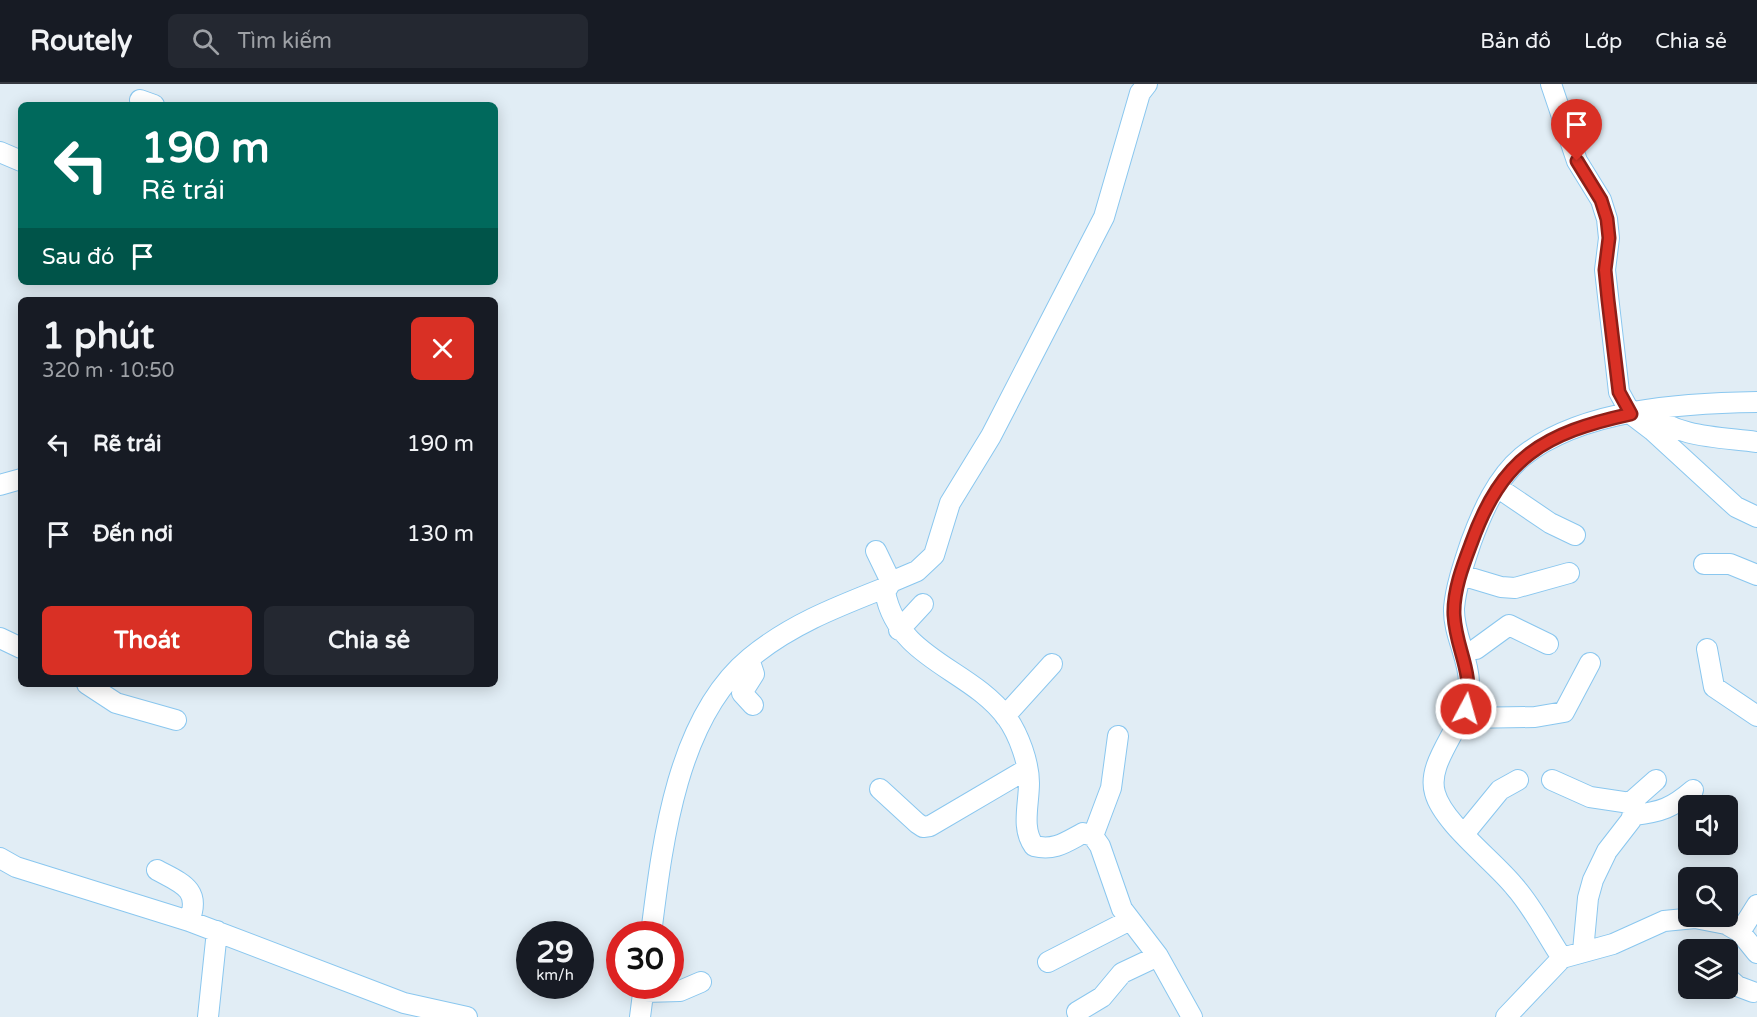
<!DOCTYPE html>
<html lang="vi">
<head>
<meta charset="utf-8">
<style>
	:root { --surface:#171b24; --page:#242831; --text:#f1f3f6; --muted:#9ea1a6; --line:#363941; --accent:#d93025 }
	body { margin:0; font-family:"Varela Round",sans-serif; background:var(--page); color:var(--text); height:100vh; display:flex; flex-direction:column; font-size:22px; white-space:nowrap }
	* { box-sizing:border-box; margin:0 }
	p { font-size:20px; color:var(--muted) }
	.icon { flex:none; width:33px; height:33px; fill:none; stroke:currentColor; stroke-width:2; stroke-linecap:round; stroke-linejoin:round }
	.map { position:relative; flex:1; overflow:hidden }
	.sheet { position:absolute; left:18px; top:213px; width:480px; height:390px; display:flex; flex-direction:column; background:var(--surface); border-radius:9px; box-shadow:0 3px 15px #0003 }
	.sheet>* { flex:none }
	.banner { position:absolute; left:18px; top:18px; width:480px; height:183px; border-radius:9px; box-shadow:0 3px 15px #0003; background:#00695c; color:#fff; overflow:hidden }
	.fabs { position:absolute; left:1678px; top:711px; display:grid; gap:12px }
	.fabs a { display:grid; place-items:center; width:60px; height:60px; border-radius:9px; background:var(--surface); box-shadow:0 3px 15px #0003; font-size:30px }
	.speed { position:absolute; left:516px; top:837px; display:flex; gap:12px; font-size:30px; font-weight:700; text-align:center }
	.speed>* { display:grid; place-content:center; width:78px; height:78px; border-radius:50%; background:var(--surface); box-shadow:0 3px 15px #0003; line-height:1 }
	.speed small { font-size:15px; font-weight:400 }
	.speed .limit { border:9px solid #d22; background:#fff; color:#111 }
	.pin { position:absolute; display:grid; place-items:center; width:51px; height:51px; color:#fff; margin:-62px -26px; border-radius:50% 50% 50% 0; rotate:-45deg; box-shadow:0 0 6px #0007 }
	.pin .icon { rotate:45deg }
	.me { position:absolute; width:66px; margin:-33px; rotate:6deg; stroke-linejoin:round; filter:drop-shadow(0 0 4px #0008) }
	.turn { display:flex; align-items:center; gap:21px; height:126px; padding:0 24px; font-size:27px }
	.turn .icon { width:78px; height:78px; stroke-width:2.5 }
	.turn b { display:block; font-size:42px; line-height:51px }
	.then { display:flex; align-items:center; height:57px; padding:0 24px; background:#0003; gap:12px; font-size:22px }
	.round { display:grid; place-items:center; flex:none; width:63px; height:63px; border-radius:9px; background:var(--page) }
	.head { display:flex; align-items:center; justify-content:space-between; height:102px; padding:0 24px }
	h1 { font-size:36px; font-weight:700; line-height:45px }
	.cta { display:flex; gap:12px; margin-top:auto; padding:12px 24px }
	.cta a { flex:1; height:69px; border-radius:9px; background:var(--accent); color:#fff; font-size:24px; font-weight:700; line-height:69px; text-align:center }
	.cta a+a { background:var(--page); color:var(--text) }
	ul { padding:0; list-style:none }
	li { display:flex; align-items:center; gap:18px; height:90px; padding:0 24px }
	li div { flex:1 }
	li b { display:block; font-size:22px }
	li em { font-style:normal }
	header { display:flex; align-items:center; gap:36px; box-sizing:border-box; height:84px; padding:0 30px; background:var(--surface); border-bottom:2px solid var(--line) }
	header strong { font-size:28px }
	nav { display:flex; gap:33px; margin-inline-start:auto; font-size:21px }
	.search { width:420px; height:54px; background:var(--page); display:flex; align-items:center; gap:15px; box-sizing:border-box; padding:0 21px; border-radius:9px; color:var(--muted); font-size:22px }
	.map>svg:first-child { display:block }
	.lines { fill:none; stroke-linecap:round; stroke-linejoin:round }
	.minor-casing { stroke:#8ac7ef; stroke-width:22 }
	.minor { stroke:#fff; stroke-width:20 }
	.route-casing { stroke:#8d1f18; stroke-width:15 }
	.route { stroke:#d93025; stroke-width:10 }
</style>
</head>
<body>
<header>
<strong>Routely</strong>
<div class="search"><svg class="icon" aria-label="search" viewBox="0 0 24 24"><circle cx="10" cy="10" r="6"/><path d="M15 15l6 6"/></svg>Tìm kiếm</div>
<nav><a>Bản đồ</a><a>Lớp</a><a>Chia sẻ</a></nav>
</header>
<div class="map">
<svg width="1757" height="933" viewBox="0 0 1757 933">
	<rect width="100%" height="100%" fill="#e1edf5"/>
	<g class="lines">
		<g class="minor-casing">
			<path id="minor" d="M 1147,0 L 1140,9 L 1104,133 L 991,352 L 950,419 L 934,471 L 917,487 L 891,498 L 885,508 C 898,576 970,584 1007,634 C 1019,651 1029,679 1029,699 C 1029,721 1021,744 1034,762 C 1055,767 1066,758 1083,749 L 1093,752 L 1100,762 L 1122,825 L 1158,872 L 1192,933
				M 1551,0 L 1577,77 L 1601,116 L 1607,135 L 1609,154 L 1605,186 L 1619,308 L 1631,330 L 1652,346 L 1736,423 L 1757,433
				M 140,16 L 154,21
				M 0,68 L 21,77
				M 1648,328 C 1676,354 1721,353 1757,358
				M 0,401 L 21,395
				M 1497,403 L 1550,439 L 1575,451
				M 876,467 L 891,498
				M 1704,480 L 1730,480 L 1757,491
				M 1461,491 L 1501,503 L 1515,504 L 1569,489
				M 899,546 L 923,520
				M 0,554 L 21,564
				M 1476,565 L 1509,541 L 1548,560
				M 1707,565 L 1714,603 L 1757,632
				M 749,575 L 754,590 L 742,609 L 753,621
				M 87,600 L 116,619 L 176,636
				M 1005,632 L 1052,580
				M 1462,634 L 1535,633 L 1564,628 L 1590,579
				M 1552,696 L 1590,713 L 1630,719 L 1634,726 L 1631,736 L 1607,767 L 1593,796 L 1588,814 L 1583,867
				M 880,705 L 917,739 L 923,743 L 930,742 L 1027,685
				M 1630,719 L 1656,696
				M 1634,731 C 1661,728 1672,724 1693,706
				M 1464,750 L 1500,706 L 1518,696
				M 1093,752 L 1111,704 L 1118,652
				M 0,774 L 16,783 L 189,837 L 404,919 L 467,933
				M 157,786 C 181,799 202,805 189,837
				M 1740,848 L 1757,821
				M 651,850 C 662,762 676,635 750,574 C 791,540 839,522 887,503
				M 1562,874 C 1546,850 1533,823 1514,802 C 1494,777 1443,739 1435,709 C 1425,675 1469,641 1469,599 C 1469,574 1453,550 1454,524 C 1456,502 1464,479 1471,458 C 1482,428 1497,394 1522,373 C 1581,325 1684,319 1757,318
				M 1048,878 L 1130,836
				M 1728,894 L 1737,902 L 1753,908
				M 644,908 L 680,907 L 701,898
				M 1077,928 L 1102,913 L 1122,889 L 1158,872
				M 208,933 L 217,847
				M 640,933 L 644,902
				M 1506,933 L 1562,874 L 1613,860 L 1664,837 L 1695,834 L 1726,840 L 1740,848 L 1757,869"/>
		</g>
		<use href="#minor" class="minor"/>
	</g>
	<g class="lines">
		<g class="route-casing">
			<path id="route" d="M 1466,625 C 1474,586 1456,567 1454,531 C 1453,507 1463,481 1471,460 C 1502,373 1544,349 1631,330 L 1619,308 L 1608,216 L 1605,186 L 1609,154 L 1607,135 L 1601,116 L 1577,77"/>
		</g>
		<use href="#route" class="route"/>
	</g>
</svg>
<div class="fabs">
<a><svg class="icon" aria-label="sound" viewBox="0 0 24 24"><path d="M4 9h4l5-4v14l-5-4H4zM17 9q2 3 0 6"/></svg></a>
<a><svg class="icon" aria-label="search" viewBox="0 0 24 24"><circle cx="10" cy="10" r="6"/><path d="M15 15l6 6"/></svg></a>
<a><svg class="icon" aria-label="layers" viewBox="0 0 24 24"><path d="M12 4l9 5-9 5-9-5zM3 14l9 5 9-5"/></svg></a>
</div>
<div class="speed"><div>29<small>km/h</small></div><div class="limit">30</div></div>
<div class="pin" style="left:1577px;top:77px;background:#d93025"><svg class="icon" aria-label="arrive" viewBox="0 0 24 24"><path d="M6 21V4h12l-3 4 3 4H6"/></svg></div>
<svg class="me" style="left:1466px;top:625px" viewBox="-20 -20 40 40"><circle r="17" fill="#d93025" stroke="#fff" stroke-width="3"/><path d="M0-11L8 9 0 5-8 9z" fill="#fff"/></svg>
<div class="banner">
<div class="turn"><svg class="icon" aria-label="left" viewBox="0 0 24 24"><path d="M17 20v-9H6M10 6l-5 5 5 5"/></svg><div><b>190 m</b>Rẽ trái</div></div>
<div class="then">Sau đó<svg class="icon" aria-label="arrive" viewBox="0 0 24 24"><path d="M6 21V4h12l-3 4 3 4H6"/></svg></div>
</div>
<section class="sheet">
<div class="head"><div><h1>1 phút</h1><p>320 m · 10:50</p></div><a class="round" style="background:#d93025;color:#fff"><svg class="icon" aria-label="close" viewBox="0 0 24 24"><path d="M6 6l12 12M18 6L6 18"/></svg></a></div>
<ul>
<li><svg class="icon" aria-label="left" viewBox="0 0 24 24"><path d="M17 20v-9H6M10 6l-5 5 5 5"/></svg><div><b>Rẽ trái</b></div><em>190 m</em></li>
<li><svg class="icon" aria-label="arrive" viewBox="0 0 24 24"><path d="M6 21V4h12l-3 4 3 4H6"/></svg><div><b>Đến nơi</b></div><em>130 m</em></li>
</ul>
<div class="cta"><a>Thoát</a><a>Chia sẻ</a></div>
</section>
</div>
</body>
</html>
